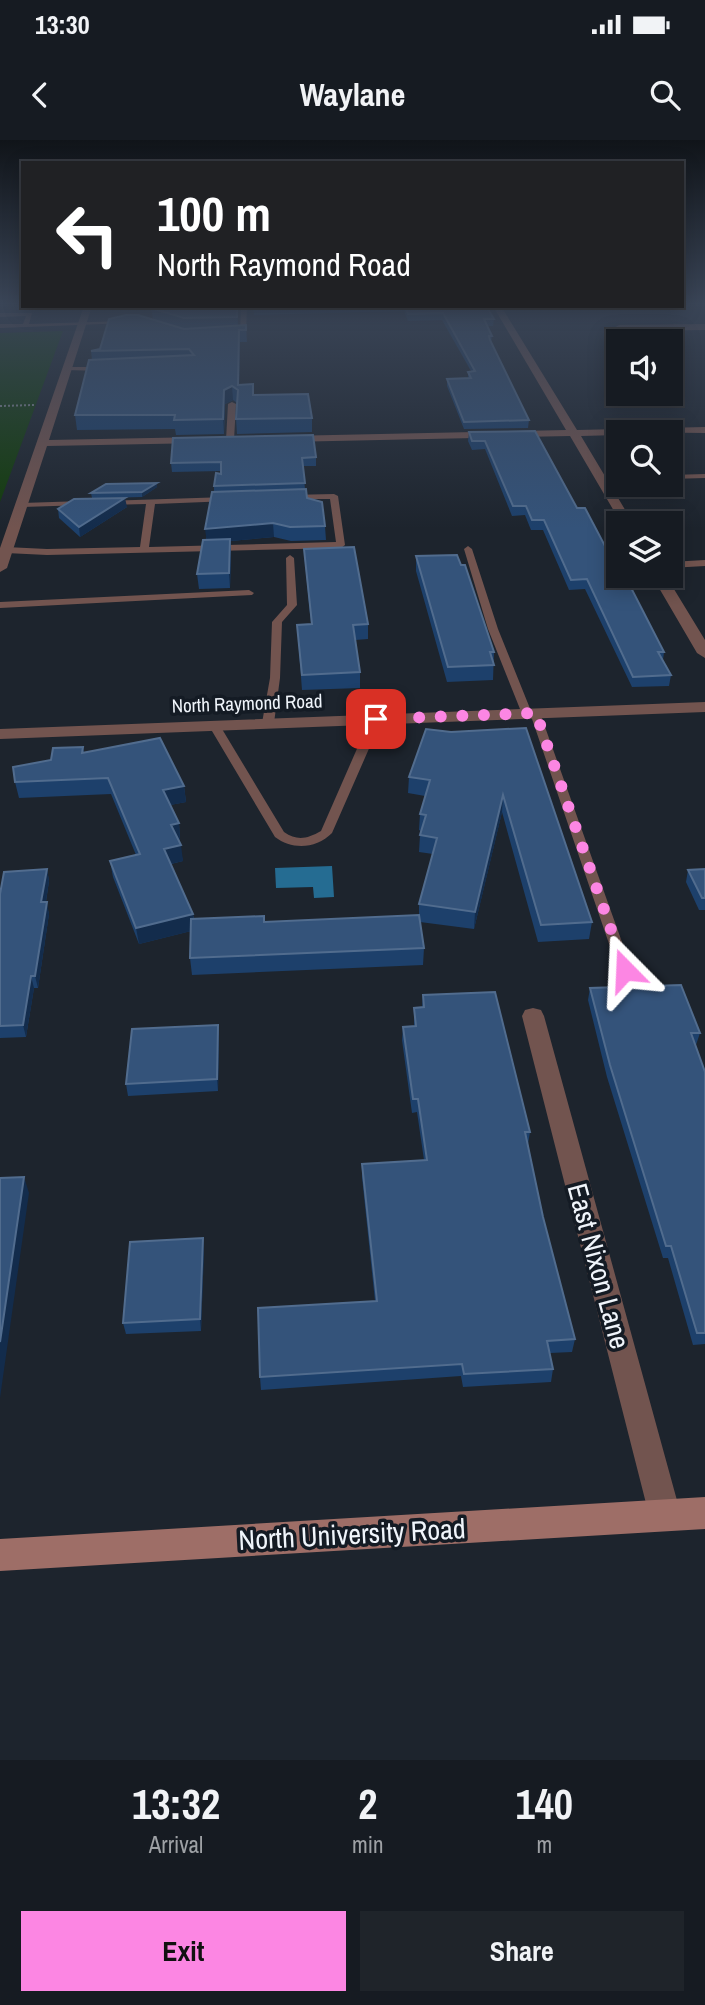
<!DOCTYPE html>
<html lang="en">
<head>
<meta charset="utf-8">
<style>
	:root { --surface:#161b22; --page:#1f242a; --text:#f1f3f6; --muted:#9ea1a5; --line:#353940; --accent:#fc86e3 }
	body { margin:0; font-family:"Archivo Narrow",sans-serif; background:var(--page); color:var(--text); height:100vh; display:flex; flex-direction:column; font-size:26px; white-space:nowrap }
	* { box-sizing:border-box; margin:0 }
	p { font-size:23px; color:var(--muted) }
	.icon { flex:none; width:38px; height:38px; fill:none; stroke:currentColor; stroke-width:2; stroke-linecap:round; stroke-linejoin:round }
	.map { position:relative; height:1620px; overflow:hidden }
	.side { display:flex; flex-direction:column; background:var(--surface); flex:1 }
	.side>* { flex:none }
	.banner { position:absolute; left:21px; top:21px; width:663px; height:147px; border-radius:0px; box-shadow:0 4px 18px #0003,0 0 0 2px var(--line); background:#202124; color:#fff; overflow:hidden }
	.fabs { position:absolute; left:606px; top:189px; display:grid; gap:14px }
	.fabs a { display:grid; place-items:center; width:77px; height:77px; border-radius:0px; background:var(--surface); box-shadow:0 4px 18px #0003,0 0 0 2px var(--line); font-size:35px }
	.pin { position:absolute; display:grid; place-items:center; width:60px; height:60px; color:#fff; margin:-30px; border-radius:14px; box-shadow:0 4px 10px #0006 }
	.me { position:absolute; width:77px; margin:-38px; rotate:339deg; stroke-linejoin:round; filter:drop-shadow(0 0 5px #0008) }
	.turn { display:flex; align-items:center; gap:24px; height:147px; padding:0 21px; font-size:32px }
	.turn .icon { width:91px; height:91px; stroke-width:2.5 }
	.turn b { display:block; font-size:49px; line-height:60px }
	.eta { display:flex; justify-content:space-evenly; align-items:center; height:119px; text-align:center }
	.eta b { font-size:42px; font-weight:700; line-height:49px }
	.primary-button { display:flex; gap:14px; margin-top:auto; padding:14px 21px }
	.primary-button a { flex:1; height:80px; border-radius:0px; background:var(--accent); color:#111; font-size:28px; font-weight:700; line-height:80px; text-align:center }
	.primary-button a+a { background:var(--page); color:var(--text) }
	.status { display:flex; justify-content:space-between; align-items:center; height:49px; padding:0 35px; background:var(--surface); direction:ltr }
	.status svg { height:19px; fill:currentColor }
	header { display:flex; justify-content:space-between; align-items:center; height:91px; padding:0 21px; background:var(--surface); font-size:32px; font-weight:700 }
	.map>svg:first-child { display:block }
	.green { fill:#123c0a }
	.water { fill:#256c92 }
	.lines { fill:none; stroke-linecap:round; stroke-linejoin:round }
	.path { stroke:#878d95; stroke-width:2; stroke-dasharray:2 2; stroke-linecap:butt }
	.lane { fill:#72544f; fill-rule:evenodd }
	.street { fill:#72544f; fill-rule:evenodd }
	.secondary { fill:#9e6e67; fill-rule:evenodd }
	.wall { fill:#1d406b }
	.shaded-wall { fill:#132c4c }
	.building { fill:#34537a; stroke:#516c8e; stroke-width:2 }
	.route { stroke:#fc86e3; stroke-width:12; stroke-dasharray:0 21.6 }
	.labels { text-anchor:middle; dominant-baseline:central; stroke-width:7; stroke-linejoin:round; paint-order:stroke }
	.far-street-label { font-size:19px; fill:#f0f5fb; stroke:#141b24 }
	.near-street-label { font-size:28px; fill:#f0f5fb; stroke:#141b24 }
</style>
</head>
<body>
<div class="status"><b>13:30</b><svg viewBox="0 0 49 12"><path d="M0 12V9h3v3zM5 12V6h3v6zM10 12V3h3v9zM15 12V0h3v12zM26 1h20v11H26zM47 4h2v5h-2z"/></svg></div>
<header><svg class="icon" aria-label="back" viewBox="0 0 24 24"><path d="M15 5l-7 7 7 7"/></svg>Waylane<svg class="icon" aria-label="search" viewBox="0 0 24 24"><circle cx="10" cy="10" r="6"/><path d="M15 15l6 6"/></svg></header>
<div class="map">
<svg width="705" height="1620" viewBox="0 0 705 1620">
	<rect width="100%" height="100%" fill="#1d242d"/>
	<path class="green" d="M 63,191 L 0,362 L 0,193 Z"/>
	<path class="water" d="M 332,726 L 334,757 L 314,758 L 313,747 L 276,748 L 275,728 Z"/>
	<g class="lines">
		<path class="path" d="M 0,266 L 34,265"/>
		<path class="lane" d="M 241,166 L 247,166 L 246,195 L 232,197 L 232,195 L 240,193 Z
			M 0,173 L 32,173 L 29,184 L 125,181 L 128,183 L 0,188 L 0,184 L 23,184 L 26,176 L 0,177 Z
			M 67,227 L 104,227 L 107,229 L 104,231 L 65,230 Z
			M 232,262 L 236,264 L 234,300 L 230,302 L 226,300 L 228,264 Z
			M 705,334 L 705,338 L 670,339 L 670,335 Z
			M 600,337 L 618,337 L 618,341 L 597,341 L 597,337 Z
			M 334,354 L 338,356 L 345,405 L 341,408 L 47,415 L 6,413 L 2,410 L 6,407 L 47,409 L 140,407 L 146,364 L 107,365 L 103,363 L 104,361 L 227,357 L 231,359 L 230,361 L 155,364 L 149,407 L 336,402 L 330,359 L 289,359 L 285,357 L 289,355 Z
			M 83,361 L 87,363 L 86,365 L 22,367 L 18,365 L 22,363 Z
			M 468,406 L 472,409 L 498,489 L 531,571 L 539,571 L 540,573 L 632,830 L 630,833 L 625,835 L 618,830 L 531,576 L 523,576 L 522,574 L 488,489 L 464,409 Z
			M 290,415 L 294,418 L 297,465 L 282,482 L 280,538 L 274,583 L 268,586 L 262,583 L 270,538 L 272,482 L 287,465 L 286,418 Z
			M 705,420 L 705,426 L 670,428 L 670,422 Z
			M 249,450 L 254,453 L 252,455 L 0,468 L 0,462 Z
			M 376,576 L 382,579 L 332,693 C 316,709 292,710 275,697 L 209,586 L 215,583 L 219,584 L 284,692 C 297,701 307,699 321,691 L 370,579 Z"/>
		<path class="street" d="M 84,166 L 92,166 L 49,300 L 202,297 L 208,300 L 202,303 L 47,306 L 7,428 L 0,432 L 0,408 Z
			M 493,166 L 501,166 L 577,290 L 705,287 L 705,293 L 618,292 L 618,295 L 581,296 L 633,383 L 621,383 L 570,296 L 286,302 L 280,299 L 286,296 L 566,290 Z
			M 705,184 L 705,190 L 619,191 L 614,188 L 619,185 Z
			M 652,436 L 666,436 L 705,500 L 705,518 L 697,513 Z
			M 705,562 L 705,572 L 0,599 L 0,589 Z
			M 533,868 L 541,870 L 544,876 L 681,1375 L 676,1386 L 665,1391 L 654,1386 L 649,1375 L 522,876 L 525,870 Z"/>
		<path class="secondary" d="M 705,1357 L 705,1389 L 0,1431 L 0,1399 Z"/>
	</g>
	<path class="wall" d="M 238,166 L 238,185 L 246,185 L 247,202 L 240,202 L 239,245 L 253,255 L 312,278 L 312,292 L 237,294 L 236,279 L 237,263 L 233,260 L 225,264 L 224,294 L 176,295 L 175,289 L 77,290 L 75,275 L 92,220 L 91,211 L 100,209 L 153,179 L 151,168 Z
		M 253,166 L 486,166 L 494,179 L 493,186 L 487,186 L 492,196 L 491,203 L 529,280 L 528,288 L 464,289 L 447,246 L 447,239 L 468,239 L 468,232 L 471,231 L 442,180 L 408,181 L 404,171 L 254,175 Z
		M 535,291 L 577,368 L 616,427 L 664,512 L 663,520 L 671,535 L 669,546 L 632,547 L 585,449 L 569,450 L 543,390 L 531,390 L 525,375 L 512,376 L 485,309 L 472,310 L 468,301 L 469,292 Z
		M 316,317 L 316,326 L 303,326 L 305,349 L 307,358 L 325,386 L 326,400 L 291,401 L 274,397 L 230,401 L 231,413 L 230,448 L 199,449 L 197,434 L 206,400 L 214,352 L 214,346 L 221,334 L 221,331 L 172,332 L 171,323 Z
		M 157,347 L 142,357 L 105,358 L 127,367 L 80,397 L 59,378 L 58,369 L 92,358 L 91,353 Z
		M 304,409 L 368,484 L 368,499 L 355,500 L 360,532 L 360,548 L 302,550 L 297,485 L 311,484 L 305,423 Z
		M 416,416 L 494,512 L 493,540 L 447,542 L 416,431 Z
		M 526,588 L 592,782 L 589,799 L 538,802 L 502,672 L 474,789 L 420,782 L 424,808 L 423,825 L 192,835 L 190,818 L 191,791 L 139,804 L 113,737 L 110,721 L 136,715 L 111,654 L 19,658 L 15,642 L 51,620 L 83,607 L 84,613 L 184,646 L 186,662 L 170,665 L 179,683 L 180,699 L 178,700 L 183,721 L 171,724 L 193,774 L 194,779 L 265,782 L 419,775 L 419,764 L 433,714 L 419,712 L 420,695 L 421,691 L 419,690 L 420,674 L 425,656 L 408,653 L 409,637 L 451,592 Z
		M 47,729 L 49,741 L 46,762 L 49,774 L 38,848 L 34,848 L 26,897 L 0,898 L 0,754 Z
		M 705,729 L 705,770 L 699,770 L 686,742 L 688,730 Z
		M 590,848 L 700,893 L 696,905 L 695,905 L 705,932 L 705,1204 L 693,1205 L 668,1118 L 663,1118 L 607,937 L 588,860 Z
		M 423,855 L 530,992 L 528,1004 L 543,1077 L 575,1199 L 572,1212 L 550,1213 L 553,1229 L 551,1242 L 463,1247 L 461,1236 L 261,1250 L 260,1237 L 375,1161 L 362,1037 L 362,1024 L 424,1020 L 417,972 L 412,973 L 402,900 L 403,887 L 414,886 L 414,868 L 422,867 Z
		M 218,885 L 219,897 L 218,951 L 128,956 L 126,944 Z
		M 204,1110 L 201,1191 L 126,1194 L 123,1183 Z"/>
	<path class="shaded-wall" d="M 237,166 L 238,166 L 237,191 Z
		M 239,190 L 240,202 L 239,259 L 238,245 Z
		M 232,246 L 233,260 L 225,264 L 224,294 L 223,279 L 224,250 Z
		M 157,343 L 157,347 L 142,357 L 142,352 Z
		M 125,358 L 127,367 L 80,397 L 79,387 Z
		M 273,383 L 274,397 L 230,401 L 231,413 L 230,448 L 229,433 L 207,403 L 205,389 Z
		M 184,646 L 186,662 L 165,666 L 163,650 Z
		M 503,655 L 502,672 L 474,789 L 475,772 Z
		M 179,683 L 180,699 L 173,701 L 171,685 Z
		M 181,705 L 183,721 L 166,725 L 164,709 Z
		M 47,729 L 49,741 L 44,774 L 41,762 Z
		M 47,762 L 49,774 L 38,848 L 35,836 Z
		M 193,774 L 195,790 L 139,804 L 136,788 Z
		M 31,836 L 34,848 L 26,897 L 23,885 Z
		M 218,885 L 219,897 L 218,951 L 217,939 Z
		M 24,1037 L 29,1053 L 0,1258 L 0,1202 Z
		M 203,1098 L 204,1110 L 201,1191 L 200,1179 Z"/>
	<path class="building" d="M 161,166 L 237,166 L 237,177 L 184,178 L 151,168 Z
		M 253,166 L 329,166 L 253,168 Z
		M 405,166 L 486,166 L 494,179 L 484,179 L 492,196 L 489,196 L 490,200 L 529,280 L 464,282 L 447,239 L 471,238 L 468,232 L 475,231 L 443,173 L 408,174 Z
		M 126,175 L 138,175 L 184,189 L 246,185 L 246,190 L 239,190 L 238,245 L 253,244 L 253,255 L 308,254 L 312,278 L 236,279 L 238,250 L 232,246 L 224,250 L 223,279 L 174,280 L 175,275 L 75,275 L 89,220 L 194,215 L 189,209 L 91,211 L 100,209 L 109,179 Z
		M 535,291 L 577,368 L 585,368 L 616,427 L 618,426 L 618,436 L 625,436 L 664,512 L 658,512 L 671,535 L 633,537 L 587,439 L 571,440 L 544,380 L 532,380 L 526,366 L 513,366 L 485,301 L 472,301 L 469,292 Z
		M 313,295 L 316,317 L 302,318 L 305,343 L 214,346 L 216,333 L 221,334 L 221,322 L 171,323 L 173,298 Z
		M 157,343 L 142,352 L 91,353 L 106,344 Z
		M 306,349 L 307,358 L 322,362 L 325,386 L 290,387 L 273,383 L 205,389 L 212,352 Z
		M 125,358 L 79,387 L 58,369 L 74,359 Z
		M 230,399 L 229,433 L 197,434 L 203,400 Z
		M 354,407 L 368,484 L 353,485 L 360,532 L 302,535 L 297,485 L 312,484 L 304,409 Z
		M 457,415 L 461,425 L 465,425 L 494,512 L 490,512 L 494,525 L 448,527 L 416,416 Z
		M 526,588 L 592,782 L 541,785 L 503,655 L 475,772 L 419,764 L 437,698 L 420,695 L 426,675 L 420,674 L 430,640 L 409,637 L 426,589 L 451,592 Z
		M 160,598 L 184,646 L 163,650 L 179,683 L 171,685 L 181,705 L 164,709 L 193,774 L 136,788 L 110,721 L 140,714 L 108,638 L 15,642 L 13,627 L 51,620 L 53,608 L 83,607 L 82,613 Z
		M 47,729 L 41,762 L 47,762 L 35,836 L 31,836 L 23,885 L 0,886 L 0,754 L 4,732 Z
		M 705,729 L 705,758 L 702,758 L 688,730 Z
		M 419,775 L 424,808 L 190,818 L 191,779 L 264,776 L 264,782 Z
		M 681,845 L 700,893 L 691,893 L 705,932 L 705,1193 L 697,1193 L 671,1106 L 666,1106 L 610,925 L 590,848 Z
		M 495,852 L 530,992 L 525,992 L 543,1077 L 575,1199 L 547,1201 L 553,1229 L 464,1234 L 462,1224 L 260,1237 L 258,1168 L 377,1161 L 362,1024 L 427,1020 L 418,959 L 413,959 L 403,887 L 416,886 L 414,868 L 424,867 L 423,855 Z
		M 218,885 L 217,939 L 126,944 L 132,889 Z
		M 24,1037 L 0,1202 L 0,1038 Z
		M 203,1098 L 200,1179 L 123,1183 L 130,1102 Z"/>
	<linearGradient id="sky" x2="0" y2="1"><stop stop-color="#101419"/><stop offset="0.42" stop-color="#3a4557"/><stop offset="1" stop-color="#3a4557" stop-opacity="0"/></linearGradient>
	<rect width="705" height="389" fill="url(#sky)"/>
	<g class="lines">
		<path class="route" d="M 376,579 L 536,573 L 625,830"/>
	</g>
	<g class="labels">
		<g class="far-street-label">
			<text transform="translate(247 563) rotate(-2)">North Raymond Road</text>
		</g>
		<g class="near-street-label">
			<text transform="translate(599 1126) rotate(75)">East Nixon Lane</text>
			<text transform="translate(352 1394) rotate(-3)">North University Road</text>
		</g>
	</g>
</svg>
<div class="fabs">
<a><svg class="icon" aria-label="sound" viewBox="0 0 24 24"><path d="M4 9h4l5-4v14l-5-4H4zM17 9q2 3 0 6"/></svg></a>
<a><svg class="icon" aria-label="search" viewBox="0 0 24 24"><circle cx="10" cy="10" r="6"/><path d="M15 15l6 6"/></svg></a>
<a><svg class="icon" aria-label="layers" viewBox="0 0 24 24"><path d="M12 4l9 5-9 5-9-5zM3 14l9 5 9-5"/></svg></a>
</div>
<div class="pin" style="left:376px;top:579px;background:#d93025"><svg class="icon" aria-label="arrive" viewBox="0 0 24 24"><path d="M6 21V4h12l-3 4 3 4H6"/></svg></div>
<svg class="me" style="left:625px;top:830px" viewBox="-20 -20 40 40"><path d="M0-17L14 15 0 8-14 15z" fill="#fc86e3" stroke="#fff" stroke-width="4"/></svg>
<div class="banner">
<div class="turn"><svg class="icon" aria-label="left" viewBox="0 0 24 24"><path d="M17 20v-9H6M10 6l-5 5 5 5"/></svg><div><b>100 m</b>North Raymond Road</div></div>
</div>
</div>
<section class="side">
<div class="eta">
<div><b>13:32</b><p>Arrival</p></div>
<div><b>2</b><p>min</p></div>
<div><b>140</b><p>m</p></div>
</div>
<div class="primary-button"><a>Exit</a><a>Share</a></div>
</section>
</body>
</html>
